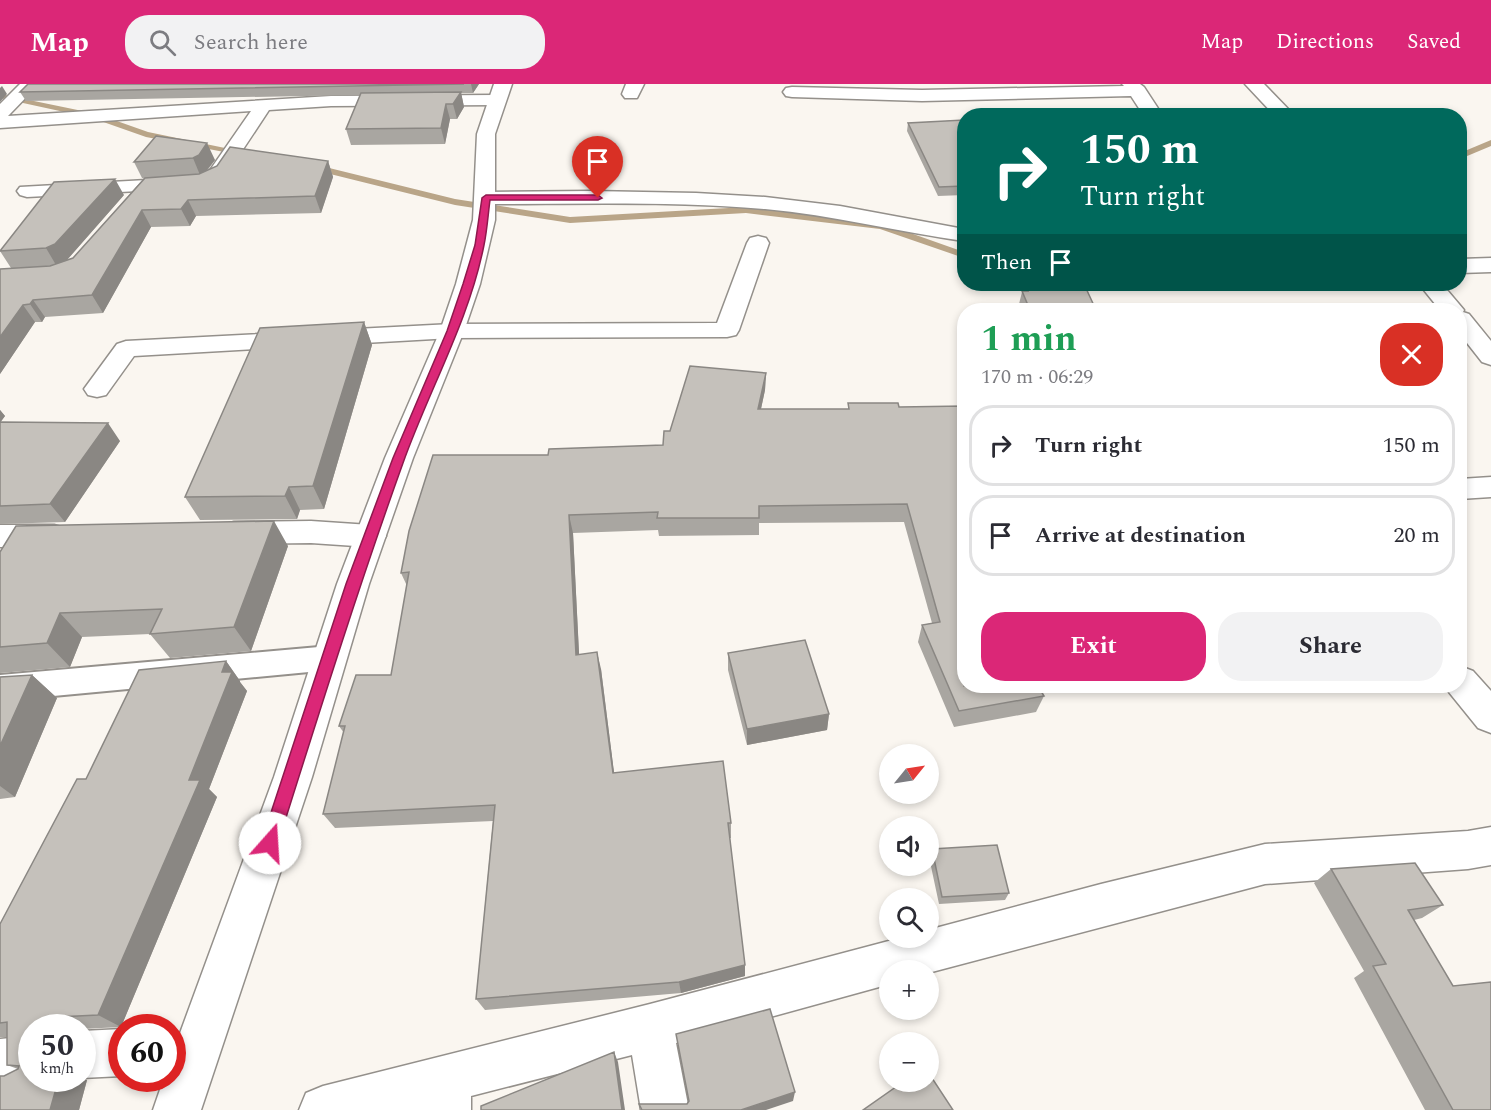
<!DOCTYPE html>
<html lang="en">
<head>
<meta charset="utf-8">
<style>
	:root { --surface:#fff; --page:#f2f2f3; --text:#2b2b33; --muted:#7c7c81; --line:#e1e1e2; --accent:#db2777 }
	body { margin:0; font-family:Spectral,serif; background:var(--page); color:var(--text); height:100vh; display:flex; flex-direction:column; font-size:22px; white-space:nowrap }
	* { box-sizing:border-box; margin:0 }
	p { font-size:20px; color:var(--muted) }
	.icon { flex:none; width:33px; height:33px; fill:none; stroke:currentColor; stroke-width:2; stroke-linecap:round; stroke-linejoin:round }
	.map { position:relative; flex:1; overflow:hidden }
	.panel { position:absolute; left:957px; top:219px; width:510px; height:390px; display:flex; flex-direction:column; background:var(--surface); border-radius:24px; box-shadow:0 3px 9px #0003 }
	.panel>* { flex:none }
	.top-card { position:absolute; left:957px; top:24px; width:510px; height:183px; border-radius:24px; box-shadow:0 3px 9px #0003; background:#00695c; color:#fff; overflow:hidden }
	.needle { width:39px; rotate:60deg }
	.fabs { position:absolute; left:879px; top:660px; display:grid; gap:12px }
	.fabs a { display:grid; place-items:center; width:60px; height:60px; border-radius:50%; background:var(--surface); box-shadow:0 3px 9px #0003; font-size:30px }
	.speed { position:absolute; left:18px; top:930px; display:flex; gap:12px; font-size:30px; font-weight:700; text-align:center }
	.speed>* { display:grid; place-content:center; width:78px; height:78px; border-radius:50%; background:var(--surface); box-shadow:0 3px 9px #0003; line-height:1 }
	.speed small { font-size:15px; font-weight:400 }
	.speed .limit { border:9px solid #d22; background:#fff; color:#111 }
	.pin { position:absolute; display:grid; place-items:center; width:51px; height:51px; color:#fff; margin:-62px -26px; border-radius:50% 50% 50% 0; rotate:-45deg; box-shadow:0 0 6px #0007 }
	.pin .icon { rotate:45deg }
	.me { position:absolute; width:66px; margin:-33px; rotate:19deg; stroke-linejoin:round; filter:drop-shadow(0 0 4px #0008) }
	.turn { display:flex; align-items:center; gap:21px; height:126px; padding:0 24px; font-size:27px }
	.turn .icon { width:78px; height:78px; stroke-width:2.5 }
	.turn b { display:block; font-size:42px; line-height:51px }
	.then { display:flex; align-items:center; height:57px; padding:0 24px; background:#0003; gap:12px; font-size:22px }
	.round { display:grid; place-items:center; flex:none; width:63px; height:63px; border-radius:24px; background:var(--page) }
	.headline { display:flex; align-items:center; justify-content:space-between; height:102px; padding:0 24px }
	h1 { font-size:36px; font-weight:700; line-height:45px; color:#1e9e55 }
	.button { display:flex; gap:12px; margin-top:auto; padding:12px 24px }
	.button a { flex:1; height:69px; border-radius:24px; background:var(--accent); color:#fff; font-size:24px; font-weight:700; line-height:69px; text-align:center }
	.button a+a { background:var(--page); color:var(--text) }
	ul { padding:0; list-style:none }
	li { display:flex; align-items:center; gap:18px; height:81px; margin:0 12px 9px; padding:0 12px; border:3px solid var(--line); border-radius:24px }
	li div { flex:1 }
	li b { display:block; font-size:22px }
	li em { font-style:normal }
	header { display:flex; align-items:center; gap:36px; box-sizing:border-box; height:84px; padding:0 30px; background:var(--accent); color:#fff }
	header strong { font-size:28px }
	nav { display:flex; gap:33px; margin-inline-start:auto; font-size:21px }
	.search { width:420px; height:54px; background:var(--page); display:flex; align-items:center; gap:15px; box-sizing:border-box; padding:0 21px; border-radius:24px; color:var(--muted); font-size:22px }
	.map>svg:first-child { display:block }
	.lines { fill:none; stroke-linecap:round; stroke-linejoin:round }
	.stream { fill:#b9a588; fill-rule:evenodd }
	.lane-casing { stroke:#94908b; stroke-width:4 }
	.street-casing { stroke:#94908b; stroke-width:3 }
	.primary-casing { stroke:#94908b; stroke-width:3 }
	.lane { fill:#fff; fill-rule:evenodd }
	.street { fill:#fff; fill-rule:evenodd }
	.primary { fill:#fff; fill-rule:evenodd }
	.wall { fill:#a9a6a1 }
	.shaded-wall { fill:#8a8783 }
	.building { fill:#c5c1bb; stroke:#8a8783; stroke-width:1.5 }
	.route { fill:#db2777; stroke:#8e194d; stroke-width:1.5 }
</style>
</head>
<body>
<header>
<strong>Map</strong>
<div class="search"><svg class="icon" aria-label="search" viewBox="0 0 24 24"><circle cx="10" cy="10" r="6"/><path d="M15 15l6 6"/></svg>Search here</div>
<nav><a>Map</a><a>Directions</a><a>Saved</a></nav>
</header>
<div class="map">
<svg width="1491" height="1026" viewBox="0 0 1491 1026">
	<rect width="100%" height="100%" fill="#faf6f0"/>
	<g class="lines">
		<path class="stream" d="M 0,10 L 97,30 L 148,48 L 249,69 L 245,72 L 146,53 L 92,34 L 0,14 Z
			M 1491,56 L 1491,62 L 1460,75 L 1460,69 Z
			M 313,80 L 455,115 L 570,133 L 746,123 L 882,139 L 964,168 L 964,174 L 880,145 L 746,129 L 570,139 L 455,121 L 310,85 L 308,83 Z"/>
		<g class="lane-casing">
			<path id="lane" d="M 330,562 L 341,565 L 345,574 L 341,583 L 330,586 L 0,617 L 0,591 Z"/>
		</g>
		<g class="street-casing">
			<path id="street" d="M 20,0 L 39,0 L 8,32 L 331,12 L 496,11 L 502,12 L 505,16 L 502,20 L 496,21 L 331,22 L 269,26 L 222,97 L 213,103 L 27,113 L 20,111 L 17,107 L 20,103 L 201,93 L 208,89 L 251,27 L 0,44 L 0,20 Z
				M 626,0 L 644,0 L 637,14 L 625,14 L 622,10 Z
				M 1122,0 L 1140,0 L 1144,3 L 1163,32 L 1144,32 L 1131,12 L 922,17 L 792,13 L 786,12 L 783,8 L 786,4 L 792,3 L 922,6 L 1124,2 Z
				M 1245,0 L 1264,0 L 1295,32 L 1275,32 Z
				M 591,107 L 696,109 L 765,113 L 840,122 L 964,145 L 964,157 C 898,148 833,131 765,125 C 673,117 579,120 486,120 L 479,118 L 476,114 L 479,110 L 486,108 Z
				M 758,152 L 766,154 L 769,159 L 739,246 L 736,251 L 727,253 L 452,254 L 134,272 L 106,311 L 97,313 L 88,311 L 84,305 L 117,260 L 126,257 L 452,240 L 717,239 L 747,159 L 750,154 Z
				M 1491,174 L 1491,188 L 1460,189 L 1460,175 Z
				M 1419,200 L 1442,200 L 1464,226 L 1463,228 L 1469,230 L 1491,257 L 1491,281 L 1482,278 L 1460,250 L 1460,226 L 1440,226 Z
				M 1491,393 L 1491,413 L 1460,415 L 1460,395 Z
				M 311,437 L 370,441 L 381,444 L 386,452 L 381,460 L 370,463 L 311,459 L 234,460 L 223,457 L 218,449 L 223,441 L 234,438 Z
				M 0,441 L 54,441 L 65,444 L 70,452 L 65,460 L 54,463 L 0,463 Z
				M 1460,582 L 1473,587 L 1491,607 L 1491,649 L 1478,644 L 1444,602 L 1460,602 Z
				M 1491,743 L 1491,781 L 1468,785 L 1265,800 L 928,889 L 928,886 L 890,886 L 890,900 L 676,959 L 689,1026 L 641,1026 L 632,971 L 471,1012 L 471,1026 L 299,1026 L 306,1009 L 323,1002 L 650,920 L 900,854 L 928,854 L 928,846 L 1101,800 L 1265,760 L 1468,747 Z
				M 122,945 L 122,992 L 82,994 L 82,947 Z
				M 32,952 L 32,994 L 44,994 L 32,1000 L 0,1003 L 0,955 Z"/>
		</g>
		<g class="primary-casing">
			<path id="primary" d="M 494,0 L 512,0 L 495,50 L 495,136 L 480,200 L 464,247 L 413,374 L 369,500 L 312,693 L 201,1026 L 153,1026 L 164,994 L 172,994 L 172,971 L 274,693 L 337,500 L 385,374 L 440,247 L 456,200 L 473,136 L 477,50 Z"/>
		</g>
		<use href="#lane" class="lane"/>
		<use href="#street" class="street"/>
		<use href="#primary" class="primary"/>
	</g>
	<path class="wall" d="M 28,0 L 479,0 L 473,9 L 461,9 L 464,23 L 457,35 L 450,35 L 445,60 L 351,61 L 346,45 L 360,11 L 26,17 L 20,8 Z
		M 964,36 L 964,111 L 938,112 L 907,47 L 908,39 Z
		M 156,52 L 215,76 L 207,87 L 328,77 L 333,93 L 321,129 L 196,132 L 190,142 L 151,143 L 103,229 L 45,233 L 42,238 L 35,238 L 0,290 L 11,184 L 0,167 L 124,111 L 67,176 L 73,174 L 144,94 L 142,94 L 134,78 Z
		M 1024,200 L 1084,200 L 1096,226 L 1022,226 L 1019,220 Z
		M 364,238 L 372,261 L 324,425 L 300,426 L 297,435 L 200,436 L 185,413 Z
		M 766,289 L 765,306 L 761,325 L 848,325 L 848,319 L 898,319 L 964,602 L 1044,612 L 1036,628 L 954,643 L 918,558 L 922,541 L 932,539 L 904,438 L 759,439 L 759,451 L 659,452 L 658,446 L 573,449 L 579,571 L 601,585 L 614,689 L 731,739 L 731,754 L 730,754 L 745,892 L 681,909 L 485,926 L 476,915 L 493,737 L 335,744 L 323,730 L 344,649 L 339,642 L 391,591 L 407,502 L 401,489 L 548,371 L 663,361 L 670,347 Z
		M 0,326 L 5,332 L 0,338 L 120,357 L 65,438 L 0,440 Z
		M 1460,354 L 1465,362 L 1460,369 Z
		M 288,462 L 251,567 L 170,574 L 150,550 L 82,553 L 70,583 L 0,589 L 0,468 Z
		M 728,569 L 829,630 L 827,646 L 747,661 L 728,586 Z
		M 226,577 L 240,597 L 240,598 L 247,607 L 209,705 L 217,713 L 121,943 L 82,945 L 82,944 L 32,944 L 32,994 L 82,994 L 87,996 L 79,1026 L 0,1026 L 4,992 L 18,985 L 7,981 L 7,953 L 0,953 L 0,840 L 86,695 Z
		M 32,591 L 57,614 L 15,713 L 0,715 L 0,593 Z
		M 932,765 L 1009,809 L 1005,816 L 939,820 L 929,773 Z
		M 1331,785 L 1443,821 L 1422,834 L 1414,836 L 1491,1026 L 1425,1026 L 1354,894 L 1364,887 L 1314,799 Z"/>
	<path class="shaded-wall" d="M 471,0 L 479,0 L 473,9 Z
		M 2,2 L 7,10 L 0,18 L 0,4 Z
		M 461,8 L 464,23 L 457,35 L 453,20 Z
		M 446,20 L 450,35 L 445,60 L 441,44 Z
		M 207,59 L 215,76 L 206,87 L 200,91 L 193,74 Z
		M 328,77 L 333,93 L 321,129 L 315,112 Z
		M 115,95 L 124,111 L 66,177 L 56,181 L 46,164 Z
		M 188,116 L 196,132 L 190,142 L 181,125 Z
		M 142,126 L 151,143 L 103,229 L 92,211 Z
		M 33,216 L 45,233 L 42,238 L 30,220 Z
		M 23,221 L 35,238 L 0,290 L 0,253 Z
		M 364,238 L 372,261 L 324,425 L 313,402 Z
		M 766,289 L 765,306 L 757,343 L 758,325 Z
		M 0,326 L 5,332 L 0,339 Z
		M 108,339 L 120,357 L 65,438 L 50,420 Z
		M 289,403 L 300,426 L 297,435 L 285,412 Z
		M 569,431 L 573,449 L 580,588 L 576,571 Z
		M 274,437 L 288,462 L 251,567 L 234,543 Z
		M 60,529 L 82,553 L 70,583 L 47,559 Z
		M 597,568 L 601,585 L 616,704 L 613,689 Z
		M 226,577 L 240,597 L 240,598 L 247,607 L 209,705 L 217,713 L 121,943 L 98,931 L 189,696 Z
		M 32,591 L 57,614 L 15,713 L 0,702 L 0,662 Z
		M 829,630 L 827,646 L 747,661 L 747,645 Z
		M 745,881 L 745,892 L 681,909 L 679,898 Z
		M 57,933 L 79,944 L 55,944 L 55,935 Z
		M 614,968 L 618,978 L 625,1026 L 622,1026 Z
		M 59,994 L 82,994 L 87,996 L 79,1026 L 50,1026 Z
		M 795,1008 L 793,1017 L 766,1026 L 741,1026 Z"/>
	<path class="building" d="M 28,0 L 464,0 L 20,8 Z
		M 461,8 L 453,20 L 446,20 L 441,44 L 346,45 L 361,9 Z
		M 964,36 L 964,102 L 939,103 L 908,39 Z
		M 156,52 L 207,59 L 199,71 L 193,74 L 134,78 Z
		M 230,63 L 328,77 L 315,112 L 188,116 L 181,125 L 142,126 L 92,211 L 33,216 L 30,220 L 23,221 L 0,253 L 0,185 L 50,182 L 73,174 L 145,94 L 199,90 L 217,82 Z
		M 115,95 L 55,160 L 46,164 L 0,167 L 54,98 Z
		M 1025,200 L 1084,200 L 1096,226 L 1030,226 L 1022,207 L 1028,207 Z
		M 364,238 L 313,402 L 289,403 L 285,412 L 185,413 L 260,244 Z
		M 690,282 L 766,289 L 758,325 L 849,325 L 848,319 L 898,319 L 899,323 L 964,322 L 964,602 L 1038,602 L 1044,612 L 959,627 L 922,541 L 940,538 L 907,420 L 759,422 L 759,434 L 657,434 L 658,428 L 569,431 L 576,571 L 597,568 L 613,689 L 723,677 L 731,739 L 728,739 L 745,881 L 679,898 L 476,915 L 495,721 L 323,730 L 345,642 L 339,642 L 356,591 L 391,591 L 409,488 L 401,489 L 409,447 L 433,371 L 548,371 L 549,365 L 663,361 L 664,347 L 670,347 Z
		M 0,338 L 108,339 L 50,420 L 0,422 Z
		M 1460,354 L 1465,362 L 1460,362 Z
		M 274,437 L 234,543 L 150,550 L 162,525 L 60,529 L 47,559 L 0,563 L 0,468 L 16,442 Z
		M 805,556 L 829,630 L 747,645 L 728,569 Z
		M 226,577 L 222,588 L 232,588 L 189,696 L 200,696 L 98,931 L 57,933 L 55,935 L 55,944 L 32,944 L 32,994 L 59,994 L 50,1026 L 0,1026 L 0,992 L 4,992 L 18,985 L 19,982 L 7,981 L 7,938 L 0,939 L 0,840 L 77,695 L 86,695 L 139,586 Z
		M 32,591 L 0,662 L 0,593 Z
		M 997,761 L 1009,809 L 942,813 L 932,765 Z
		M 1415,779 L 1443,821 L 1408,826 L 1453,902 L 1491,898 L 1491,1026 L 1453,1026 L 1373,882 L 1386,880 L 1331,785 Z
		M 770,925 L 795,1008 L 741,1026 L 642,1026 L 639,1020 L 687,1020 L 689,1017 L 676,950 Z
		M 614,968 L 622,1026 L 481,1026 L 481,1022 Z
		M 928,988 L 953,1026 L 863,1026 L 903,998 L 928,998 Z"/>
	<path class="route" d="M 486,111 L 598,111 L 602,114 L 598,116 L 490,116 C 488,131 487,147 484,161 C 469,237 429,306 403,379 C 358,504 318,632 278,759 L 276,765 L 270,767 L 264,765 L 261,759 L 346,500 L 393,374 L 447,247 L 463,200 L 475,161 L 482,114 Z"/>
</svg>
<div class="fabs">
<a><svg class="needle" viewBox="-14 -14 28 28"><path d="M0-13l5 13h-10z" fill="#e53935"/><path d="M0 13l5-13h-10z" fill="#7c7c81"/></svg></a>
<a><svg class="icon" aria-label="sound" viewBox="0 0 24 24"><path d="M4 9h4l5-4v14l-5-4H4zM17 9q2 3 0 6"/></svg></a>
<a><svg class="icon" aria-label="search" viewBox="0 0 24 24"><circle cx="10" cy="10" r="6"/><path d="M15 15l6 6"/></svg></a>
<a>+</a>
<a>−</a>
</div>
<div class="speed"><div>50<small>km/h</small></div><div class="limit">60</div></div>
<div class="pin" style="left:598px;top:114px;background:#d93025"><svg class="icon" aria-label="arrive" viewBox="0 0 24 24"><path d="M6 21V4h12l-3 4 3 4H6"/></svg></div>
<svg class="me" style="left:270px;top:759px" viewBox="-20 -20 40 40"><circle r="19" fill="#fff"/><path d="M0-13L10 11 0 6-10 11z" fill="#db2777"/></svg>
<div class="top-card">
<div class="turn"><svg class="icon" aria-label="right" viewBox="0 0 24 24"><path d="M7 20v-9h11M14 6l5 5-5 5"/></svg><div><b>150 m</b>Turn right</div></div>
<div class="then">Then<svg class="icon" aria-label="arrive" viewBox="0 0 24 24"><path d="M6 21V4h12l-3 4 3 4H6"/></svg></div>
</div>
<section class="panel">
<div class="headline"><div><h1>1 min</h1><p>170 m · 06:29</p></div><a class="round" style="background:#d93025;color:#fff"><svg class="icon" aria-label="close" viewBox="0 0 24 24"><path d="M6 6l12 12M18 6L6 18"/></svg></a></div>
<ul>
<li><svg class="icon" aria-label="right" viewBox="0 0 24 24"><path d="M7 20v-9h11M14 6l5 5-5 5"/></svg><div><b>Turn right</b></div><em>150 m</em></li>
<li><svg class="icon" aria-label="arrive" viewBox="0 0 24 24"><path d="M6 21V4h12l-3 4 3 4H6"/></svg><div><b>Arrive at destination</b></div><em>20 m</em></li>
</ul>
<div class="button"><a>Exit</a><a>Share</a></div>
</section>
</div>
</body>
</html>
